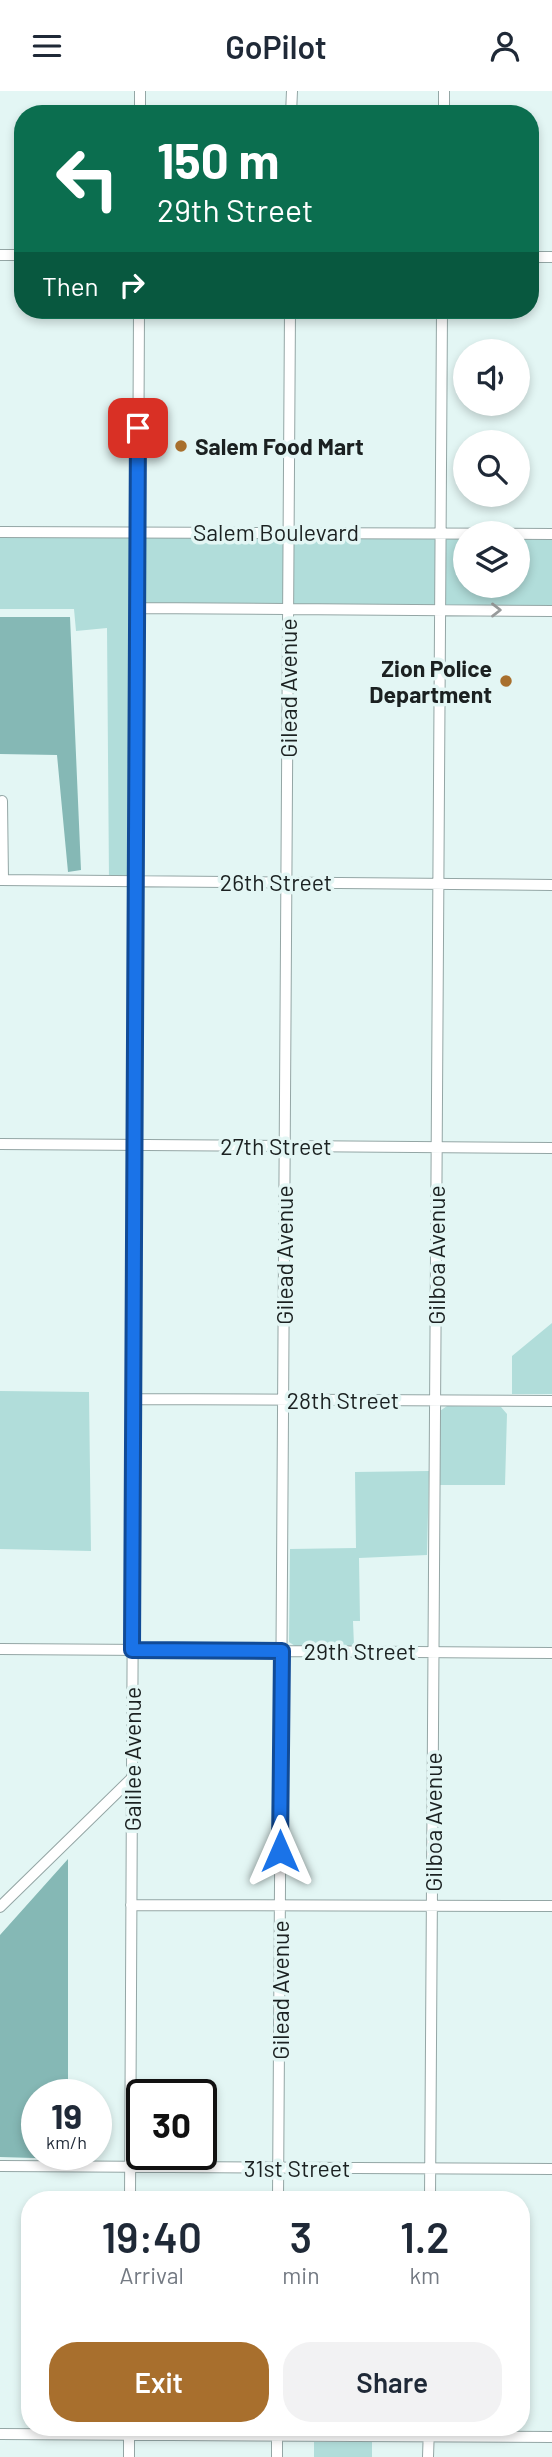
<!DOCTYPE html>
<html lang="en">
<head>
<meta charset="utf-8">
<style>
	:root { --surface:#fff; --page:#f2f2f3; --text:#1f2937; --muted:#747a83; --accent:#a86f2d }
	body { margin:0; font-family:Barlow,sans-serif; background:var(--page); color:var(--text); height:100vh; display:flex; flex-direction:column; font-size:26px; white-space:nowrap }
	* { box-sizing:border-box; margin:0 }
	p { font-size:23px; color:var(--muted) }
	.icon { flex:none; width:38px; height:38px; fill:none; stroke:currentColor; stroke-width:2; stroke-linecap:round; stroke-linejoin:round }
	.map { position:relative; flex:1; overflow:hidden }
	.drawer { position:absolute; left:21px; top:2100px; width:509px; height:245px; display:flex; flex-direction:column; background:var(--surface); border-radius:28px; box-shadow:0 4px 10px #0003 }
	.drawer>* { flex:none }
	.top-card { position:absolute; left:14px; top:14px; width:525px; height:214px; border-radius:28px; box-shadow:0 4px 10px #0003; background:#0b6e4f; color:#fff; overflow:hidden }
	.controls { position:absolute; left:453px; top:248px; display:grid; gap:14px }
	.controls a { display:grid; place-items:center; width:77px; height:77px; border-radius:50%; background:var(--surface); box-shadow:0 4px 10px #0003; font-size:35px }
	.speed { position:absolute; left:21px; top:1988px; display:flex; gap:14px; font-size:35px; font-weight:700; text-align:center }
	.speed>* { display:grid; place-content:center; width:91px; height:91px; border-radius:50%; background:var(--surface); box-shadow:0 4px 10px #0003; line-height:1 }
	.speed small { font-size:18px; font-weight:400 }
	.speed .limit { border:4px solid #111; border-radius:10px; background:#fff; color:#111 }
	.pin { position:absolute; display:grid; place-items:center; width:60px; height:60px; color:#fff; margin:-30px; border-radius:14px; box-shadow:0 4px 10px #0006 }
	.me { position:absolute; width:77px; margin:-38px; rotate:0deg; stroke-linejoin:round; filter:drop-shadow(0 0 5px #0008) }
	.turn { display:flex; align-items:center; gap:24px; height:147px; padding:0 28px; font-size:32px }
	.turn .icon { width:91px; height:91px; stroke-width:2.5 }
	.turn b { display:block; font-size:49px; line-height:60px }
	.then { display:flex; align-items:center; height:66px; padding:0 28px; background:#0003; gap:14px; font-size:26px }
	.eta { display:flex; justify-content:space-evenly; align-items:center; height:119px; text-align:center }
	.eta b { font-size:42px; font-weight:600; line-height:49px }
	.primary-button { display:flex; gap:14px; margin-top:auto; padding:14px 28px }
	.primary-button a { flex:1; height:80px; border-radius:28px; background:var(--accent); color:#fff; font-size:28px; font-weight:600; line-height:80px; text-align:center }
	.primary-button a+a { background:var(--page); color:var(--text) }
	header { display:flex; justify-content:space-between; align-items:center; height:91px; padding:0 28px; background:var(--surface); font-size:32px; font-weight:600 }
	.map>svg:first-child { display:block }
	.green { fill:#b1ddda; fill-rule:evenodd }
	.forest { fill:#85b8b5 }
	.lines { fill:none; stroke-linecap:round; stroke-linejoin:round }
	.minor-casing { stroke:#94a6a5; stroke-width:12 }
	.minor { stroke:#fff; stroke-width:10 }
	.oneway { stroke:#989b9b }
	.route-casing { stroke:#114b97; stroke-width:18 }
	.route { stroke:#1a73e8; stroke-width:12 }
	.poi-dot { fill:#a86f2d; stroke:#e3f6f4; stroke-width:2.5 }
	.labels { text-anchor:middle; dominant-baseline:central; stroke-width:7; stroke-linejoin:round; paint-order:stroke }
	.poi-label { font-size:23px; font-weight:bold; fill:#1b2121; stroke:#e3f6f4; text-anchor:start }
	.street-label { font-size:23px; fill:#1b2121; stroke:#e3f6f4 }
</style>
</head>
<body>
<header><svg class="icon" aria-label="menu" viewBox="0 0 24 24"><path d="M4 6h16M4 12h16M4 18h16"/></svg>GoPilot<svg class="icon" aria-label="person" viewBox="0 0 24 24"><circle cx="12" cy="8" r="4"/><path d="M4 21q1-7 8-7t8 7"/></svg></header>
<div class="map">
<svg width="552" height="2366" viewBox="0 0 552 2366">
	<rect width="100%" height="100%" fill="#e3f6f4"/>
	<path class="green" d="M 0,441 L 552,443 L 552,520 L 137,517 L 136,790 L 109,790 L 107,537 L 76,540 L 74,518 L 0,518 ZM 466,443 L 518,443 L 518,495 L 466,495 Z
		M 552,1232 L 552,1303 L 512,1303 L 512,1265 Z
		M 0,1300 L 89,1301 L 91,1460 L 0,1458 Z
		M 447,1315 L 501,1316 L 507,1323 L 505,1394 L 440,1394 L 440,1320 Z
		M 429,1380 L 427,1464 L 359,1467 L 360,1530 L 353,1530 L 354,1555 L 295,1555 L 289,1551 L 290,1458 L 356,1457 L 355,1381 Z
		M 314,2351 L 372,2351 L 372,2366 L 314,2366 Z"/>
	<path class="forest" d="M 0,526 L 70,526 L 81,779 L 68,781 L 57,664 L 0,663 Z
		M 68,1768 L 68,2004 L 37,2004 L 37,2063 L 68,2063 L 68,2068 L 0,2066 L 0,1844 Z"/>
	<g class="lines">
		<g class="minor-casing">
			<path id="minor" d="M 140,23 L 140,0
				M 291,23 L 292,0
				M 444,23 L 444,0
				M 0,164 L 23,164
				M 530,166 L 552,166
				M 0,441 L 552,443
				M 137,517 L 552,520
				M 2,710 L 3,789
				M 0,789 L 552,794
				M 0,1053 L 552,1057
				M 133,1308 L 552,1310
				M 0,1558 L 552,1562
				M 131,1814 L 552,1815
				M 0,1816 L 132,1687
				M 0,2075 L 552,2078
				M 130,2109 L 139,219
				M 278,2109 L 290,219
				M 430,2109 L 442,219
				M 0,2343 L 552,2346
				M 129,2366 L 129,2336
				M 277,2366 L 277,2336
				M 428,2366 L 429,2336"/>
		</g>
		<use href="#minor" class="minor"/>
	</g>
	<defs><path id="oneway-chevron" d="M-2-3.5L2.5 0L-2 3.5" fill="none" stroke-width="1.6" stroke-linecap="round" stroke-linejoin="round" transform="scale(1.75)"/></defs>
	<use class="oneway" href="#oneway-chevron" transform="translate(496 519)"/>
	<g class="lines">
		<g class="route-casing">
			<path id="route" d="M 138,337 L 132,1559 L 282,1560 L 280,1760"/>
		</g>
		<use href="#route" class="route"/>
	</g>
	<g class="poi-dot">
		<circle cx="181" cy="355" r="7"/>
		<circle cx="506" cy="590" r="7"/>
	</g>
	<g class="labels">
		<g class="poi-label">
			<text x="195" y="355">Salem Food Mart</text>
			<text x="492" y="577" text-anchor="end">Zion Police<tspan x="492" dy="26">Department</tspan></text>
		</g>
		<g class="street-label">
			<text x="276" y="441">Salem Boulevard</text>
			<text transform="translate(288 597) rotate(-90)">Gilead Avenue</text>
			<text x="276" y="791">26th Street</text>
			<text x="276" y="1055">27th Street</text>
			<text transform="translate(284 1164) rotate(-90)">Gilead Avenue</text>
			<text transform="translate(436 1164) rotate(-90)">Gilboa Avenue</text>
			<text x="343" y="1309">28th Street</text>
			<text x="360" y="1560">29th Street</text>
			<text transform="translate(132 1668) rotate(-90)">Galilee Avenue</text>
			<text transform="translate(433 1731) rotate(-90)">Gilboa Avenue</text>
			<text transform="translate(280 1899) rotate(-90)">Gilead Avenue</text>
			<text x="297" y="2077">31st Street</text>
		</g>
	</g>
</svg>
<div class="controls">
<a><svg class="icon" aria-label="sound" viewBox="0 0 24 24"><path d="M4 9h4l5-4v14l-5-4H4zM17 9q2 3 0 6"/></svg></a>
<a><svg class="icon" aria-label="search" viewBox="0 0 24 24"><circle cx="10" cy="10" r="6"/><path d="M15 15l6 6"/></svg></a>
<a><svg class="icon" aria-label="layers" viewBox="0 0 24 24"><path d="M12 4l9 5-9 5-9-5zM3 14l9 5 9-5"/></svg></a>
</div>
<div class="speed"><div>19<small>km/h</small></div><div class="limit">30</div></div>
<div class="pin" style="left:138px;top:337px;background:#d93025"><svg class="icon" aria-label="arrive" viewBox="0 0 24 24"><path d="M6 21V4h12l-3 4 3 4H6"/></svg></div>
<svg class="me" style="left:280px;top:1760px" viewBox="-20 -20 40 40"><path d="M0-17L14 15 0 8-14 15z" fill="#1a73e8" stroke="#fff" stroke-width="4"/></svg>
<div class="top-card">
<div class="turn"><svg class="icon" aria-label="left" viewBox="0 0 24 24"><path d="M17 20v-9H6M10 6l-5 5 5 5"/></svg><div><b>150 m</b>29th Street</div></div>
<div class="then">Then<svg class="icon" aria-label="right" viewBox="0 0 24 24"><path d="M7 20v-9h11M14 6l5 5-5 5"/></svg></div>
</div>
<section class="drawer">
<div class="eta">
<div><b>19:40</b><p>Arrival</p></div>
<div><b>3</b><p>min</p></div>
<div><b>1.2</b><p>km</p></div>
</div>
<div class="primary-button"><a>Exit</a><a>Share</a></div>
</section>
</div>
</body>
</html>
